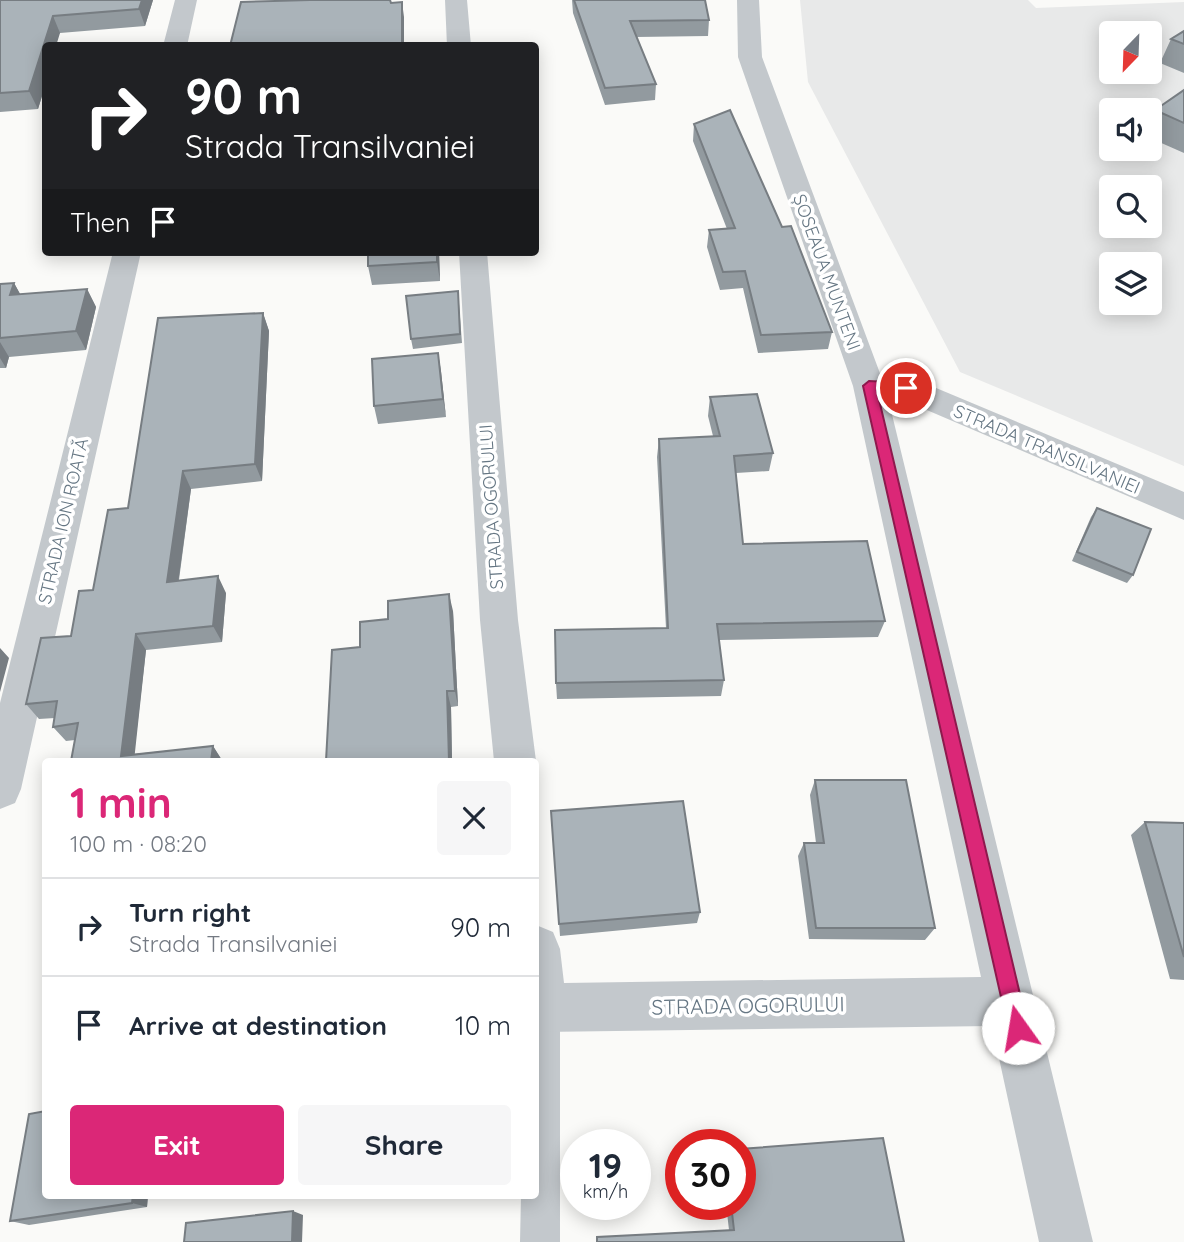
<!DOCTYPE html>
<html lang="en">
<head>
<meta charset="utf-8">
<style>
	:root { --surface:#fff; --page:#f6f6f7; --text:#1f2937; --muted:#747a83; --line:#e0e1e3; --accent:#db2777 }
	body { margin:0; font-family:Quicksand,sans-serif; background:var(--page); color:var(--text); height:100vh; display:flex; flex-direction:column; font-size:26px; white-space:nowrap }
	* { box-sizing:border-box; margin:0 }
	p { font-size:23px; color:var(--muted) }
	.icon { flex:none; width:38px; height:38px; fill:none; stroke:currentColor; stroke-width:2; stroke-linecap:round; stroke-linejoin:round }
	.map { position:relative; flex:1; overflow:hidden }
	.drawer { position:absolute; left:42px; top:758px; width:497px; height:441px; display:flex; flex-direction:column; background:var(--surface); border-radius:7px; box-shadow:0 4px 18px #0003 }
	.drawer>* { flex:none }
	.guide { position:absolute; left:42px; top:42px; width:497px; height:214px; border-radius:7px; box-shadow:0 4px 18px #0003; background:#202124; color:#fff; overflow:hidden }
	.needle { width:46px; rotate:203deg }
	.tools { position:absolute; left:1099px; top:21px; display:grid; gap:14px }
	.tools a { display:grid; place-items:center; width:63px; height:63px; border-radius:7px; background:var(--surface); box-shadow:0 4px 18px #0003; font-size:35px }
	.speed { position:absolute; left:560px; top:1129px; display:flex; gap:14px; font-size:35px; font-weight:700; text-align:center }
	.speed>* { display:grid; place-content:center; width:91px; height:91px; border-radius:50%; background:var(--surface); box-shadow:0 4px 18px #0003; line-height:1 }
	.speed small { font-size:18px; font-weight:400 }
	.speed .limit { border:10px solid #d22; background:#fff; color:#111 }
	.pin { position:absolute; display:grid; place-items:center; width:60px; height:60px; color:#fff; margin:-30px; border:4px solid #fff; border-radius:50%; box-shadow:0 2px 7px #0007 }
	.me { position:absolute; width:77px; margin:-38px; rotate:347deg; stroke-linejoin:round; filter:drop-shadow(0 0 5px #0008) }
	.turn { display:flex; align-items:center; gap:24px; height:147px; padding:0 28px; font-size:32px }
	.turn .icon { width:91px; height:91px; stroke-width:2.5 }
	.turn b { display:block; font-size:49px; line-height:60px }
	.then { display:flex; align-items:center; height:66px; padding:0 28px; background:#0003; gap:14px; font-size:26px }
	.round { display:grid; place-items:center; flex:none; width:74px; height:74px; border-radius:7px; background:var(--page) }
	.overview { display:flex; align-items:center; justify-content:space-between; height:119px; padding:0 28px }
	h1 { font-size:42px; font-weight:800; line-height:52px; color:var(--accent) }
	.action { display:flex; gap:14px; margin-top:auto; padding:14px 28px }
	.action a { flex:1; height:80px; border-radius:7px; background:var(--accent); color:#fff; font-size:28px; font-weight:800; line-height:80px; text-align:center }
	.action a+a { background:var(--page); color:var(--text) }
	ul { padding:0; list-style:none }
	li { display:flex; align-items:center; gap:21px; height:98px; padding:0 28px; border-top:2px solid var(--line) }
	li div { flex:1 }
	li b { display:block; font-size:26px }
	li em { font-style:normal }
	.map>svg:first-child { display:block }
	.built { fill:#e8e9e9; fill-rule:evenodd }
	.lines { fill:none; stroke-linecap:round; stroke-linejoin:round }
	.lane { fill:#c3c8cc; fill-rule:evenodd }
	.street { fill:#c3c8cc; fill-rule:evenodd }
	.wall { fill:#929a9f }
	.shaded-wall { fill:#777d82 }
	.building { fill:#aab3b9; stroke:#777d82; stroke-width:2 }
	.route { fill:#db2777; stroke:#8e194d; stroke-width:2 }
	.labels { text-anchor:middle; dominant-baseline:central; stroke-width:7; stroke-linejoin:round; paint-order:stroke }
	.street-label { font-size:18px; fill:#657683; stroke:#fff }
	.near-street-label { font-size:21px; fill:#657683; stroke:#fff }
</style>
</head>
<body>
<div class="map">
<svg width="1184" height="1242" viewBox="0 0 1184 1242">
	<rect width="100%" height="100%" fill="#fafaf8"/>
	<path class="built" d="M 800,0 L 1028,0 L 1036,8 L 1184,2 L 1184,466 L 960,372 L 808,82 ZM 1111,33 L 1150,33 L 1150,72 L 1111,72 ZM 1111,110 L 1150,110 L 1150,149 L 1111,149 ZM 1111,187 L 1150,187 L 1150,226 L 1111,226 ZM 1111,264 L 1150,264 L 1150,303 L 1111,303 Z"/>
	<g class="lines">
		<path class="lane" d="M 542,990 L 555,995 L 560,1008 L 560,1242 L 520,1242 L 521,1195 L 536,1195 L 536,993 Z"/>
		<path class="street" d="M 175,0 L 197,0 L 187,46 L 163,46 Z
			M 445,0 L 467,0 L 471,46 L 447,46 Z
			M 737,0 L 759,0 L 762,57 L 881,376 L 917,380 L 1184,492 L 1184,520 L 901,399 L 888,398 L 1093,1242 L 1039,1242 L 992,1026 L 542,1032 L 536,1030 L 536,925 L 553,932 L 560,949 L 564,983 L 981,977 L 853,386 L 738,57 Z
			M 113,252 L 141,252 L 21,789 L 15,803 L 0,809 L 0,703 Z
			M 459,252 L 487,252 L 518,620 L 536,761 L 536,762 L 494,761 L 480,620 Z"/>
	</g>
	<path class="wall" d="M 0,0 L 153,0 L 145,26 L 60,33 L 46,46 L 46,83 L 38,109 L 0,112 Z
		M 572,0 L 705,0 L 709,20 L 708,36 L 636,37 L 656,84 L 655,100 L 605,105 L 573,13 Z
		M 1184,31 L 1184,73 L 1160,63 L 1171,39 Z
		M 1184,90 L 1184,153 L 1150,138 L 1150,121 L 1155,110 Z
		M 694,124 L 782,227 L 832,332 L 828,349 L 758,353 L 743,288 L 720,290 L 707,247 L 709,230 L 727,229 L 693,141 Z
		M 368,252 L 439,252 L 440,281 L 372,285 L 368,266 Z
		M 14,283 L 20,294 L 87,289 L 96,307 L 86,350 L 9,357 L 6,368 L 0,368 L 0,284 Z
		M 458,291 L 462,343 L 413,349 L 411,339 Z
		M 263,313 L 269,331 L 262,481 L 191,489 L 179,580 L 226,593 L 222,642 L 146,650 L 134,754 L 213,746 L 222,761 L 71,761 L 75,740 L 66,741 L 53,727 L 55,718 L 39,719 L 26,704 L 71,636 L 93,590 L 128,508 Z
		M 438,353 L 446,417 L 378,424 L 374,406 Z
		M 710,397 L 773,453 L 769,471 L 736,473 L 743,544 L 885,621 L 878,637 L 719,640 L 724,680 L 721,696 L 557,699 L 556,683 L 666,628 L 657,457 L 659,439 L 713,436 L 708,416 Z
		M 1097,508 L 1133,575 L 1127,583 L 1072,561 L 1091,517 Z
		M 453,611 L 458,706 L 451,707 L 452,761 L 326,761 L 360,647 L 388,619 Z
		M 815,780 L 935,928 L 925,940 L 809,939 L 798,856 L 804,843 L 816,843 L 810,795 Z
		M 551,811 L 700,912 L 697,923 L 560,936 Z
		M 1145,822 L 1184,823 L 1184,980 L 1170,979 L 1131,835 Z
		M 148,1195 L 147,1207 L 29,1225 L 10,1221 Z
		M 726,1204 L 740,1204 L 904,1242 L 729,1230 Z"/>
	<path class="shaded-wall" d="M 142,0 L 153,0 L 145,26 L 139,9 Z
		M 402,2 L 404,17 L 404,46 L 402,46 Z
		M 53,16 L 60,33 L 56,46 L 46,46 L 46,83 L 38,109 L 29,91 Z
		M 437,252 L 439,252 L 440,281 L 437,262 Z
		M 14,283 L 24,301 L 10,295 Z
		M 87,289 L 96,307 L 86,350 L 76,331 Z
		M 263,313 L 269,331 L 262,481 L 255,464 Z
		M 0,342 L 9,357 L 6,368 L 0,358 Z
		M 438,353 L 441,371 L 446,417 L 443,399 Z
		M 183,471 L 191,489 L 176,598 L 167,582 Z
		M 218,576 L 226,593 L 222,642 L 213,626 Z
		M 449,594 L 453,611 L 458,706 L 455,691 Z
		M 136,634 L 146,650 L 134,761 L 121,756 Z
		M 0,648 L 9,658 L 0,692 Z
		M 447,691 L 451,707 L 452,761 L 449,761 Z
		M 213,746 L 222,760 L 222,761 L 211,761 Z
		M 133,1195 L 148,1195 L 147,1207 L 132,1203 Z
		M 293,1211 L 303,1215 L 302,1242 L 292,1242 Z"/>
	<path class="building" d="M 0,0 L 142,0 L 139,9 L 53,16 L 29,91 L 0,93 Z
		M 310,0 L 390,0 L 391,3 L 402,2 L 402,46 L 230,46 L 241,2 Z
		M 574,0 L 705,0 L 709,20 L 630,21 L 656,84 L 605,88 Z
		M 1184,31 L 1184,44 L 1171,39 Z
		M 1184,90 L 1184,123 L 1155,110 Z
		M 730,110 L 782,227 L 791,226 L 832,332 L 761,335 L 745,271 L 723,272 L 709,230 L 735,228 L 694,124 Z
		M 368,252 L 437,252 L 437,262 L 368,266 Z
		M 14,283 L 10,295 L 87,289 L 76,331 L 0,338 L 0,284 Z
		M 458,291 L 460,334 L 411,339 L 406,296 Z
		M 263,313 L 255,464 L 183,471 L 167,582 L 218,576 L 213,626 L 136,634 L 121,756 L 213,746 L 211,761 L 71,761 L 78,723 L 53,727 L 57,701 L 26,704 L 41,638 L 71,636 L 79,591 L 93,590 L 108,510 L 128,508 L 158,318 Z
		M 438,353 L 443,399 L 374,406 L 372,359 Z
		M 757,394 L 773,453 L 734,456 L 743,544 L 867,541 L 885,621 L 717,624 L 724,680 L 556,683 L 555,630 L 668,628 L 659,439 L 720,436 L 710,397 Z
		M 1097,508 L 1151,529 L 1133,575 L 1077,552 Z
		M 449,594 L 455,691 L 447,691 L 449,761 L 326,761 L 332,650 L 360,647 L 360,622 L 388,619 L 388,601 Z
		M 815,780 L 906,780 L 935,928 L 816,928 L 804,843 L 824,843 Z
		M 683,801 L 700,912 L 559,924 L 551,811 Z
		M 1145,822 L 1184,823 L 1184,957 Z
		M 46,1111 L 46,1195 L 133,1195 L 132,1203 L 10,1221 L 29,1114 Z
		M 883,1138 L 904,1242 L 597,1242 L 597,1237 L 734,1230 L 731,1204 L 740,1204 L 740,1149 Z
		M 293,1211 L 292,1242 L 184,1242 L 186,1223 Z"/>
	<path class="route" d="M 869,381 L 906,383 L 912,388 L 906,392 L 877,391 L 1028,1028 L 1025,1035 L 1018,1038 L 1011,1035 L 1008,1028 L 863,386 Z"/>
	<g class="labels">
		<g class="street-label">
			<text transform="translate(827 272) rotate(70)">ȘOSEAUA MUNTENI</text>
			<text transform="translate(1047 449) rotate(23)">STRADA TRANSILVANIEI</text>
			<text transform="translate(491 507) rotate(-94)">STRADA OGORULUI</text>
			<text transform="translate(63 521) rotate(-77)">STRADA ION ROATĂ</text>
		</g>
		<g class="near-street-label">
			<text transform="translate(748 1005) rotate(-1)">STRADA OGORULUI</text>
		</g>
	</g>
</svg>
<div class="tools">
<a><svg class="needle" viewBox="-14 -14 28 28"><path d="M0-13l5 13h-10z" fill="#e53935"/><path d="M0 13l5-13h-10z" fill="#747a83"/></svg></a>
<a><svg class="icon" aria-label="sound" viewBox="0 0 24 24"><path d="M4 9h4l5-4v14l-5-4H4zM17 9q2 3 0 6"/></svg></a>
<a><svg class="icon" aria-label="search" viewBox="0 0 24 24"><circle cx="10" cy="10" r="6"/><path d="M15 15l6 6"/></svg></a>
<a><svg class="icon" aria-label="layers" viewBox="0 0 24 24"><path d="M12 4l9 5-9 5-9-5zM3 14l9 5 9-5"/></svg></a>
</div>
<div class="speed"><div>19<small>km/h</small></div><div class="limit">30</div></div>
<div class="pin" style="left:906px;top:388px;background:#d93025"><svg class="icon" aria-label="arrive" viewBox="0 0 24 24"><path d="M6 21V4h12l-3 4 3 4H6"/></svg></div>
<svg class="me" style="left:1018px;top:1028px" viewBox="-20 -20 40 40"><circle r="19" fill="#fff"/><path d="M0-13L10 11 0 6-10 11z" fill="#db2777"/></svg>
<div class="guide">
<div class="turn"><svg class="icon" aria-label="right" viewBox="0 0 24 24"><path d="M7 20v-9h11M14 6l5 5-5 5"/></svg><div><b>90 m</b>Strada Transilvaniei</div></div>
<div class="then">Then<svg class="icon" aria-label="arrive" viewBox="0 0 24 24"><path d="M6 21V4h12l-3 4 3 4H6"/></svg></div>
</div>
<section class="drawer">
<div class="overview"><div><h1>1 min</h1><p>100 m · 08:20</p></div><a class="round"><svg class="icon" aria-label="close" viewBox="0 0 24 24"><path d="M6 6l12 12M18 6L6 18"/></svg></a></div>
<ul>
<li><svg class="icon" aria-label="right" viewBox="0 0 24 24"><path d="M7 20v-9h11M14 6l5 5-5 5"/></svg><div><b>Turn right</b><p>Strada Transilvaniei</p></div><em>90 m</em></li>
<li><svg class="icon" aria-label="arrive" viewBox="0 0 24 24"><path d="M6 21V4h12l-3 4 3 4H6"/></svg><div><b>Arrive at destination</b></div><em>10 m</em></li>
</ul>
<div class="action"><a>Exit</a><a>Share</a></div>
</section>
</div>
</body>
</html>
